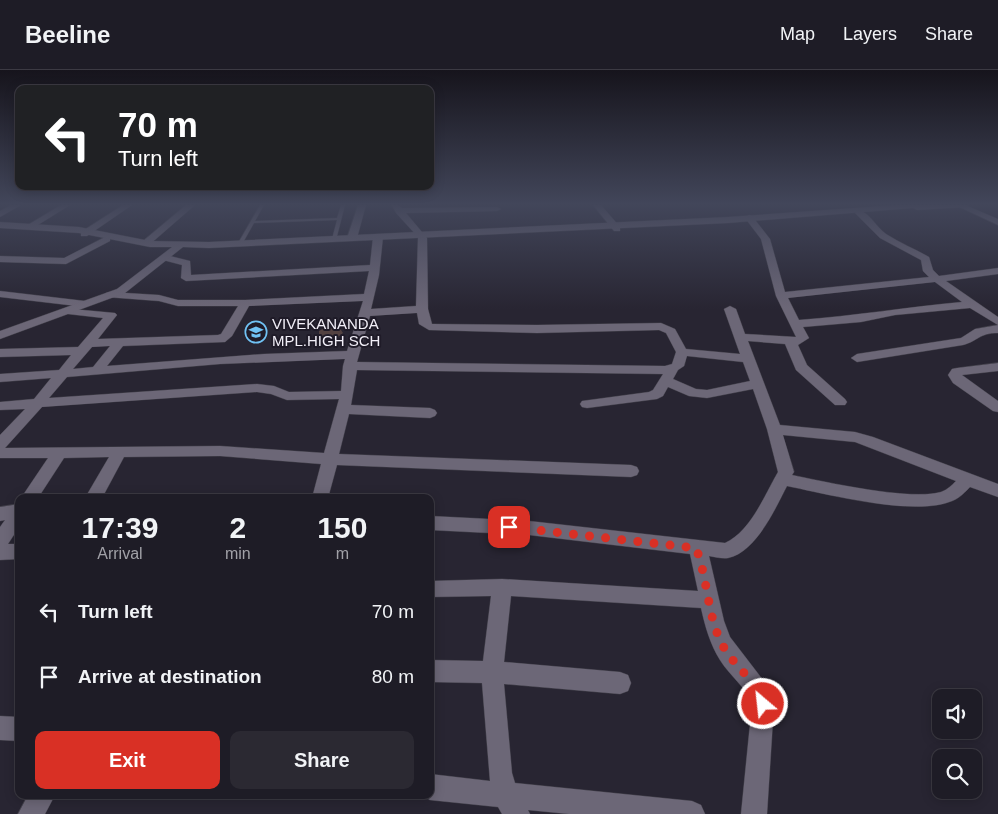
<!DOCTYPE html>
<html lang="en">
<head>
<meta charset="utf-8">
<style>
	:root { --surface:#1e1c26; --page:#2b2932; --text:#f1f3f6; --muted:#a1a1a7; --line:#3c3a43; --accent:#d93025 }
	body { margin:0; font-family:Helvetica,sans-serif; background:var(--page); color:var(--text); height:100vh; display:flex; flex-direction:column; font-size:19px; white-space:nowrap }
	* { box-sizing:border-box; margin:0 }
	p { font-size:16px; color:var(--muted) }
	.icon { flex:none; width:28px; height:28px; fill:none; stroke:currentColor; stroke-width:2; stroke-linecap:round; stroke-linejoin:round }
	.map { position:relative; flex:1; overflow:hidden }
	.panel { position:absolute; left:15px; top:424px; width:419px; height:305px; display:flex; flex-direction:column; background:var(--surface); border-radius:10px; box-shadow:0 2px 12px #0003,0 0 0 1px var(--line) }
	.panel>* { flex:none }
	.hud { position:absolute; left:15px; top:15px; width:419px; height:105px; border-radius:10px; box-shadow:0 2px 12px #0003,0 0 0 1px var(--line); background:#202124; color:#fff; overflow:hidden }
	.controls { position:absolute; left:932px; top:619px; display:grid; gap:10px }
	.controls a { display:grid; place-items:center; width:50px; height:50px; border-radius:10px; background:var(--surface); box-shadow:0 2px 12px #0003,0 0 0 1px var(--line); font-size:25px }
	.pin { position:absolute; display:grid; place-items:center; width:42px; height:42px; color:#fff; margin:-21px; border-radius:10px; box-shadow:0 2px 8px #0006 }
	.me { position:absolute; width:55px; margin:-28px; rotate:332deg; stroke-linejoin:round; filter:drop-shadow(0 0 4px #0008) }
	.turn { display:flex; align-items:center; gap:18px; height:105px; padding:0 20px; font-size:22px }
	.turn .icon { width:65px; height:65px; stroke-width:2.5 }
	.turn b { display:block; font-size:35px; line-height:42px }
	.eta { display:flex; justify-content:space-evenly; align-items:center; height:85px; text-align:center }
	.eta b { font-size:30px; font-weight:600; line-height:35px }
	.primary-button { display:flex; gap:10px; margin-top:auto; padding:10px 20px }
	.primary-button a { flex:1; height:58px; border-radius:10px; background:var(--accent); color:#fff; font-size:20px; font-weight:600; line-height:58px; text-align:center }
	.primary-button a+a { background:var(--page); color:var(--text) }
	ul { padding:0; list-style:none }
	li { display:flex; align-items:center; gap:15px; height:65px; padding:0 20px }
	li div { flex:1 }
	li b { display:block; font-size:19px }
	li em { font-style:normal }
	header { display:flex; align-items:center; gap:30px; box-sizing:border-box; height:70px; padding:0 25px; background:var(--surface); border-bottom:1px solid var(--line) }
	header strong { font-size:24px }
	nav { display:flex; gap:28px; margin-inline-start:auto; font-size:18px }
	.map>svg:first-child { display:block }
	.building { fill:#534241 }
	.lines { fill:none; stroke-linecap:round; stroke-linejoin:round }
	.service-casing { stroke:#42404a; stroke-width:1 }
	.minor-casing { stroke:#42404a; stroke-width:1 }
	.secondary-casing { stroke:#42404a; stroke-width:1 }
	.service { fill:#6c6777; fill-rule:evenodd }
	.minor { fill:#6c6777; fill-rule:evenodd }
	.secondary { fill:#6c6777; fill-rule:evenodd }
	.route { stroke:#d93025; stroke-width:9; stroke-dasharray:0 16.2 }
	.labels { text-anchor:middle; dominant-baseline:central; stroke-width:4; stroke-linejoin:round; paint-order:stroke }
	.far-poi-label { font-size:15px; fill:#f2eff8; stroke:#1f1b28; text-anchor:start }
</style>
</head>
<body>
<header>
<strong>Beeline</strong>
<nav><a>Map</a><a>Layers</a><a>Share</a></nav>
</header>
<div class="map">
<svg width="998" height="744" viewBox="0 0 998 744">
	<rect width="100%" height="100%" fill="#282532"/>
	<path class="building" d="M 328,256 L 339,257 L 343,263 L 338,267 L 330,269 L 319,267 L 319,261 Z"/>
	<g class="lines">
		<g class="service-casing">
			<path id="service" d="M 260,135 L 264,135 L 255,151 L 337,148 L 341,135 L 345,135 L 336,170 L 332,169 L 337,150 L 254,153 L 241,176 L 237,176 L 237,175 Z"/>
		</g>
		<g class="minor-casing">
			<path id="minor" d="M 11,135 L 21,135 L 0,147 L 0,141 Z
				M 61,135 L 70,135 L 33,158 L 26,156 Z
				M 123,135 L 132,135 L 87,166 L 81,166 L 81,162 Z
				M 186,135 L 195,135 L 149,175 L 143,175 L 143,171 Z
				M 358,135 L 366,135 L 357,168 L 352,171 L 347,168 Z
				M 392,135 L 398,135 L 402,138 L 497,137 L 501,139 L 497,141 L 406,143 L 427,168 L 428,239 L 432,254 L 537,255 L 661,253 L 675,259 L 686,279 L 740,284 L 724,239 L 730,236 L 736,239 L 745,264 L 796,267 L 776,226 L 761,169 L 745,148 L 749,145 L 752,146 L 770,169 L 785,222 L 929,207 L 923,201 L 921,190 L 880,168 L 855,143 L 859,140 C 871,144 876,157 886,164 C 900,173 915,179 929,187 L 933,200 L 939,206 L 998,198 L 998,204 L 946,211 L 998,247 L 998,255 L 970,238 L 895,245 L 861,252 L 803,257 L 809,268 L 798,275 L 807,295 L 845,329 L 847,332 L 845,335 L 835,335 L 796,300 L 785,274 L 748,271 L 780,355 L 855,362 L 873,367 L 998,414 L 998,427 L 970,417 C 965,422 960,428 952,431 C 915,447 827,424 787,416 C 775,439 756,482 728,488 C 723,489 715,487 709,486 L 724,551 L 730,567 L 763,610 L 774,634 L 767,744 L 741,744 L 752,634 C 746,617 729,605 720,590 C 710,574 705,556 701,538 L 511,526 L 504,592 L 620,602 L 628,605 L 631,613 L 628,621 L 620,624 L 504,614 L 512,703 L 515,713 L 692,731 L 701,735 L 705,744 L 569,744 L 528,740 L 530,744 L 502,744 L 498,737 L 430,730 L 421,725 L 430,725 L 430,704 L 490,711 L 482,613 L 430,612 L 430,590 L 483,591 L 491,526 L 430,527 L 430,511 L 502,509 L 698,521 L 690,484 L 529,465 L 430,460 L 430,446 L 529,451 L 725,473 C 751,461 764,426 778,402 L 767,359 L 753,319 L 707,328 L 689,326 L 668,317 L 663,326 L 657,329 L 587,338 L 582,337 L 580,334 L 582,331 L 649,322 L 653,320 L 663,304 L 357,300 L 351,335 L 430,338 L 435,340 L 437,343 L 435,346 L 430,348 L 349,344 L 339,384 L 631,395 L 637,397 L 639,401 L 637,405 L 631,407 L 337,395 L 328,428 L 312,428 L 321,394 L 220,386 L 124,387 L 102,428 L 85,428 L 109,387 L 64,388 L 38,428 L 21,428 L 48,388 L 0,388 L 0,365 L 25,339 L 0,340 L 0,332 L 34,329 L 51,308 L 0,312 L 0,304 L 59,300 L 71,285 L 0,287 L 0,279 L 78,277 L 103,248 L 68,244 L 66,242 L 72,239 L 115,243 L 117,245 L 98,269 L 218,265 L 221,264 L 238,236 L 178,236 L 159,231 L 106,227 L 105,225 L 106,223 L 110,222 L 159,225 L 178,230 L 245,230 L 364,224 L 369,201 L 186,211 L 181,208 L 182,195 L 163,190 L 163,186 L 166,185 L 190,191 L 191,205 L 370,195 L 373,167 L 378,164 L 383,167 L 379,205 L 371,239 L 416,236 L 418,167 L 396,143 ZM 935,212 L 962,232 C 908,237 854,246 799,250 L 788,228 ZM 363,231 L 347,281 L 264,284 L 107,296 L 123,276 L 225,272 L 232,266 L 249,236 ZM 417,243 L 419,254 L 429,260 L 537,263 L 659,260 L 666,263 L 676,282 L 672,294 L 665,296 L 357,292 L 370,246 ZM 110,276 L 93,297 L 73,299 L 92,277 ZM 687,286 L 743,292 L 750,311 L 707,320 L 696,319 L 673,309 L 678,300 L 684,296 ZM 345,289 L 343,296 L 341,321 L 289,322 L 274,316 L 257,314 L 49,328 L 67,307 L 220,294 ZM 257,322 L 271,324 L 287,330 L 339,329 L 324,383 L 220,376 L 5,378 L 42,337 ZM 783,365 L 855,372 L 956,411 C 952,415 947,420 941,422 C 910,431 826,412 792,405 L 794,402 Z
				M 593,135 L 601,135 L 620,157 L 620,161 L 614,161 Z
				M 955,135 L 965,135 L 998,149 L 998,155 Z
				M 107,166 L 110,167 L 110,171 L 66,194 L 0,192 L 0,186 L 64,188 Z
				M 0,221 L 85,231 L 90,234 L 85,237 L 0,227 Z
				M 998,255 L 998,263 C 979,263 978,271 963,275 L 857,292 L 851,288 L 857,284 L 961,268 L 975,259 Z
				M 998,293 L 998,301 L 962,305 L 998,331 L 998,342 L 993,341 L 953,313 L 948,305 L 952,299 L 957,298 Z
				M 19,434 L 19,457 L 8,474 L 19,474 L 19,489 L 0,490 L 0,457 L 5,450 L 0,451 L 0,437 Z
				M 0,646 L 19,647 L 19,671 L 0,670 Z
				M 28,725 L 55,725 L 45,744 L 18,744 Z"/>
		</g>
		<g class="secondary-casing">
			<path id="secondary" d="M 897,135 L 969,135 L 965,137 L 917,140 L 913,138 L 728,153 L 209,178 L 183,177 L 125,223 L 0,269 L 0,261 L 117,219 L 172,177 L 150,177 L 79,163 L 0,158 L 0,152 L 79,157 L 150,171 L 209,172 L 728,147 Z"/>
		</g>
		<use href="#service" class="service"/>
		<use href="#minor" class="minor"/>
		<use href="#secondary" class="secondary"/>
	</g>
	<linearGradient id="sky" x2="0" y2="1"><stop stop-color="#16141c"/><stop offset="0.56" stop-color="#42465a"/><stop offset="1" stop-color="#42465a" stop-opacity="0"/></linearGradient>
	<rect width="998" height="239" fill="url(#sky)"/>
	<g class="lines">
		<path class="route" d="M 509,457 L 696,478 C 708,509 707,545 722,574 C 733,596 757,610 763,634"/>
	</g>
	<defs>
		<g id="school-ring" transform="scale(1.125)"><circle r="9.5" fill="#1f1b28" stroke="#70c2f4" stroke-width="1.5"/><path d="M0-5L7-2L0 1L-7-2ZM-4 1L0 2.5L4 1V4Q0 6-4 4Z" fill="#70c2f4"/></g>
	</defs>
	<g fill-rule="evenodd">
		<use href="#school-ring" x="256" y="262"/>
	</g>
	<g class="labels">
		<g class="far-poi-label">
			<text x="272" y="253">VIVEKANANDA<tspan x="272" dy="17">MPL.HIGH SCH</tspan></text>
		</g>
	</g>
</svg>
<div class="controls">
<a><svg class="icon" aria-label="sound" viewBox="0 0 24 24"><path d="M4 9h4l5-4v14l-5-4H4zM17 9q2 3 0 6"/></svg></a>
<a><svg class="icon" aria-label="search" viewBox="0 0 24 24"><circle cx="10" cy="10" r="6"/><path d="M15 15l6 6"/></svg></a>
</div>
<div class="pin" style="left:509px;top:457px;background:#d93025"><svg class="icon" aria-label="arrive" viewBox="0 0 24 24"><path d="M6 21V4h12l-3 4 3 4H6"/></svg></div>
<svg class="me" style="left:763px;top:634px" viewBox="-20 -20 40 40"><circle r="17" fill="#d93025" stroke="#fff" stroke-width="3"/><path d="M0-11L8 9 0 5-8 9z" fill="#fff"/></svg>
<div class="hud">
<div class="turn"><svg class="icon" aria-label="left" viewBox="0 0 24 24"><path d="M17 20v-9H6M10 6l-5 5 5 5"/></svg><div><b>70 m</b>Turn left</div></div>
</div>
<section class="panel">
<div class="eta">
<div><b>17:39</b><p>Arrival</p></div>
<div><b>2</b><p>min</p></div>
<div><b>150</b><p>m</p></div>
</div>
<ul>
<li><svg class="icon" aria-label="left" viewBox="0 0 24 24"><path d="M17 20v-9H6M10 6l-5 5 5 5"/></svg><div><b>Turn left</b></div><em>70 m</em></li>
<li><svg class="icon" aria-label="arrive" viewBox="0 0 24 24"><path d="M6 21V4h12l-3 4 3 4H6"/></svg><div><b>Arrive at destination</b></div><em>80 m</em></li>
</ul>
<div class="primary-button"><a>Exit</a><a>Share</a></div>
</section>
</div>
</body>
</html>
